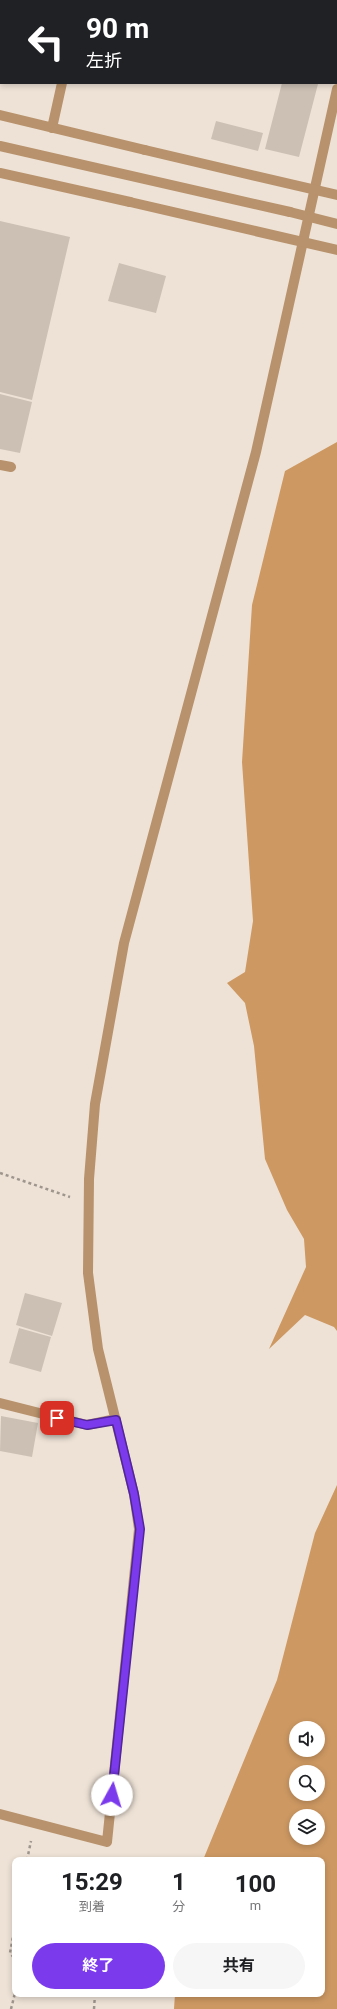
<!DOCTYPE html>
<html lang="ja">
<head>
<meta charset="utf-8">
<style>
	:root { --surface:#fff; --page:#f6f6f6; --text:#202124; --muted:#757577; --accent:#7c3aed }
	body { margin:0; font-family:Roboto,"Noto Sans JP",sans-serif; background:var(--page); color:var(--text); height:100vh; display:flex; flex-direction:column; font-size:15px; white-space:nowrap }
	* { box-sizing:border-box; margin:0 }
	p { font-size:13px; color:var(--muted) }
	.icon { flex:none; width:22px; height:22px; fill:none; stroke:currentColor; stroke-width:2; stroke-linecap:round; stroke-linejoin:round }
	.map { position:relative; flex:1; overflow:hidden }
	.sheet { position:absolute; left:12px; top:1857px; width:313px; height:140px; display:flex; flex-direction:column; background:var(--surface); border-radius:8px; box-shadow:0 2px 6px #0003 }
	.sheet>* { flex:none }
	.guide { position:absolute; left:0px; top:0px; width:337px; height:84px; box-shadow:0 2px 6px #0003; background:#202124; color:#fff; overflow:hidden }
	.tools { position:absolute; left:289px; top:1721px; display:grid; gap:8px }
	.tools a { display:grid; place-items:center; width:36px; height:36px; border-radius:50%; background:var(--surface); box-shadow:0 2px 6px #0003; font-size:20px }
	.pin { position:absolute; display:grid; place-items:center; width:34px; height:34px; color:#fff; margin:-17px; border-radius:8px; box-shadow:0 2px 6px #0006 }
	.me { position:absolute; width:44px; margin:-22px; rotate:6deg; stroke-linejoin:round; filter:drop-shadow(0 0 3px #0008) }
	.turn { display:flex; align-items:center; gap:14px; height:84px; padding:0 20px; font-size:18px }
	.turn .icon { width:52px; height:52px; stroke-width:2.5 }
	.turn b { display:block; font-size:28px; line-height:34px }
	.eta { display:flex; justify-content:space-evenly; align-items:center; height:68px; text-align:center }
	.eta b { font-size:24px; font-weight:700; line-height:28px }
	.button { display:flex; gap:8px; margin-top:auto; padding:8px 20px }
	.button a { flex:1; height:46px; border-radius:24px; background:var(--accent); color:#fff; font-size:16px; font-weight:700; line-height:46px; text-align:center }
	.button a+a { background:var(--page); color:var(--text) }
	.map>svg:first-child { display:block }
	.water { fill:#cd9862; fill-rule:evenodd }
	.building { fill:#ccc0b4 }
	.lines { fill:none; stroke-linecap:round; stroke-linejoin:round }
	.path { stroke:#9e958d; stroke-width:2.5; stroke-dasharray:3 3; stroke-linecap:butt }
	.minor { stroke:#b8926c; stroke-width:10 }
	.minor-bridge { stroke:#b8926c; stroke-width:10 }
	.route-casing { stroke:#51269a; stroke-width:10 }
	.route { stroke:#7c3aed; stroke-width:7 }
</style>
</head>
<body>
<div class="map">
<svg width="337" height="2009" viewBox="0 0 337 2009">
	<rect width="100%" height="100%" fill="#eee2d6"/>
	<path class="water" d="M 337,442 L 337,1331 L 334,1327 L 305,1315 L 269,1349 L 306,1267 L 304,1239 L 287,1210 L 265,1159 L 254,1046 L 245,1003 L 227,983 L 245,972 L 253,921 L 242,762 L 252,605 L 285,471 Z
		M 337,1485 L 337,2009 L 174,2009 L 175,1994 L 322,1994 L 322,1860 L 203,1860 L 277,1680 L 315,1533 ZM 296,1728 L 318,1728 L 318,1750 L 296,1750 ZM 296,1772 L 318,1772 L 318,1794 L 296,1794 ZM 296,1816 L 318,1816 L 318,1838 L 296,1838 Z"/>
	<path class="building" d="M 282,83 L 318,84 L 299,157 L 265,149 Z
		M 216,121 L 263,133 L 258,151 L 211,139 Z
		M 0,221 L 70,237 L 32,400 L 0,392 Z
		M 119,263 L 166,276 L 156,313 L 108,301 Z
		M 0,394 L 32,402 L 20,453 L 0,449 Z
		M 25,1293 L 62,1303 L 52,1336 L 16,1325 Z
		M 19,1328 L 51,1337 L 41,1372 L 9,1363 Z
		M 1,1416 L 38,1423 L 32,1457 L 0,1451 Z"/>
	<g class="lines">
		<path class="path" d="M 0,1173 L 70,1197
			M 27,1860 L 31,1841
			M 15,1926 L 10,1953 L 15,1959
			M 11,2009 L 15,1993
			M 94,2009 L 95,1994"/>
		<path class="minor" d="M 38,0 L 41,1
			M 83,1 L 84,0
			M 336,74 L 337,75
			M 0,115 L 145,150
			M 52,128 L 62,83
			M 0,146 L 290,212
			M 0,173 L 130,202
			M 0,465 L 11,467
			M 0,1403 L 87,1425 L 116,1419
			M 0,1814 L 107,1842 L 139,1529 L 134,1494 L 98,1349 L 88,1273 L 89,1179 L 95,1104 L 124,943 L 256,452 L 337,89"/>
		<path class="minor-bridge" d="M 145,150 L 337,195
			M 130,202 L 337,250
			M 290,212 L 337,224"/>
	</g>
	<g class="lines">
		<g class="route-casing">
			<path id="route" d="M 57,1418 L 87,1425 L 116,1420 L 134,1494 L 140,1529 L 112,1795"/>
		</g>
		<use href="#route" class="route"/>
	</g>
</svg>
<div class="tools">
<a><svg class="icon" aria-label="sound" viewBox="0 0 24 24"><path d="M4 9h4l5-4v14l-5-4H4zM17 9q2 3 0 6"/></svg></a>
<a><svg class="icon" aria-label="search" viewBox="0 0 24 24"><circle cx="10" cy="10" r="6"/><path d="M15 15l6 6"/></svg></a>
<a><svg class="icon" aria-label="layers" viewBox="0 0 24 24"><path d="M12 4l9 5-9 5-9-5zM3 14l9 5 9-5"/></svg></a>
</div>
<div class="pin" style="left:57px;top:1418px;background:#d93025"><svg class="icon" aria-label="arrive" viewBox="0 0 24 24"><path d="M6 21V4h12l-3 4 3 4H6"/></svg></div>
<svg class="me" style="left:112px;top:1795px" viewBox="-20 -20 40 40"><circle r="19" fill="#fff"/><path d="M0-13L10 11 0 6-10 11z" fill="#7c3aed"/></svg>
<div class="guide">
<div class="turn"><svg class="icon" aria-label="left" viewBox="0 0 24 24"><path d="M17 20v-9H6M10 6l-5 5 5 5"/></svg><div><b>90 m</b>左折</div></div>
</div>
<section class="sheet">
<div class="eta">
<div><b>15:29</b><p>到着</p></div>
<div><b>1</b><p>分</p></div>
<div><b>100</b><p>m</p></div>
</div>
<div class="button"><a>終了</a><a>共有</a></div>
</section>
</div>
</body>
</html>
